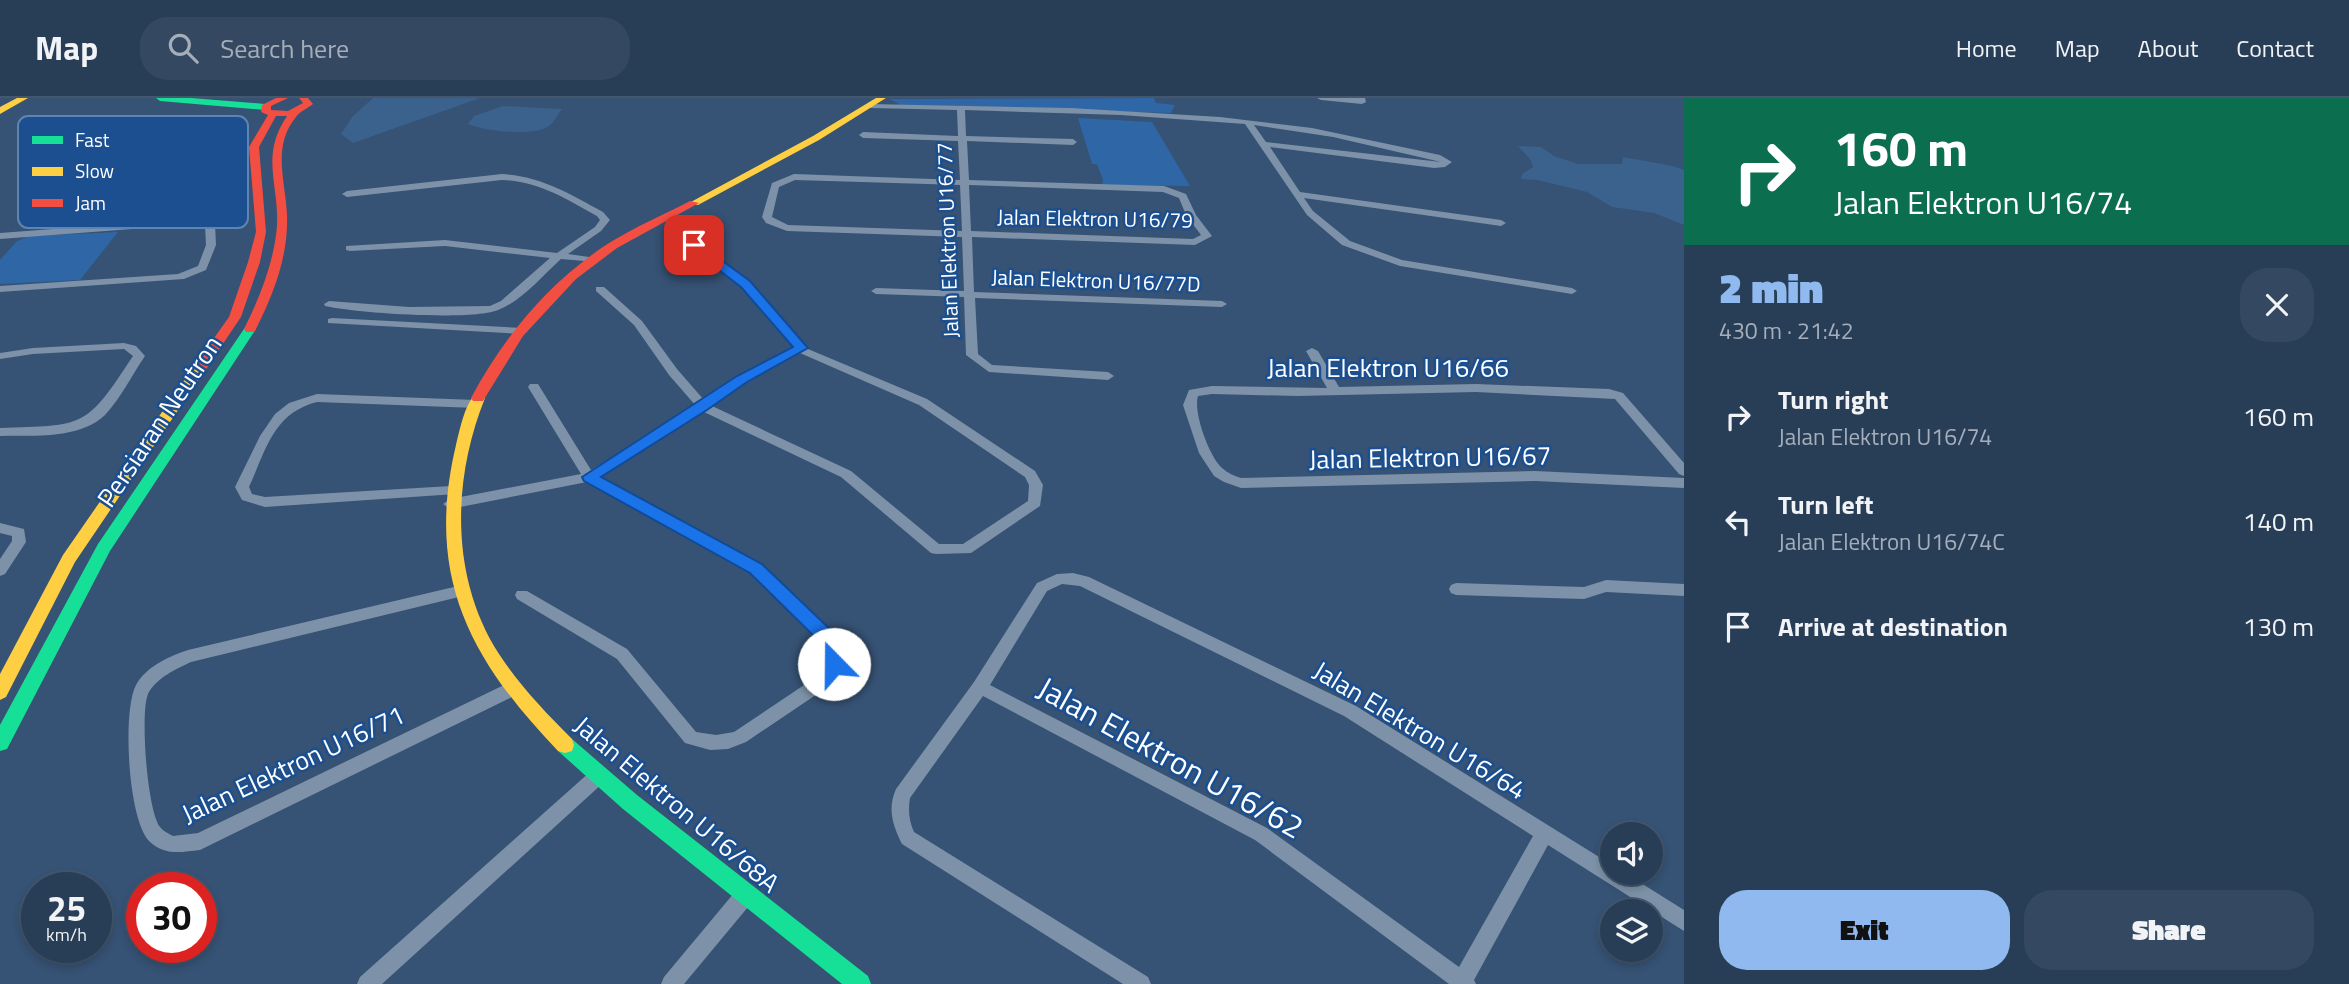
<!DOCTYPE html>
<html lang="en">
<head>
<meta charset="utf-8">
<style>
	:root { --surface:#283e57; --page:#344961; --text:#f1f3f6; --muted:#a5aeba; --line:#44576d; --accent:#90b9f0 }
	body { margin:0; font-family:"Titillium Web",sans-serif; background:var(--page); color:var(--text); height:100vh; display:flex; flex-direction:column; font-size:26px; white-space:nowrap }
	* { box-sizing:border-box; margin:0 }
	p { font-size:23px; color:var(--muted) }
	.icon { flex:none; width:38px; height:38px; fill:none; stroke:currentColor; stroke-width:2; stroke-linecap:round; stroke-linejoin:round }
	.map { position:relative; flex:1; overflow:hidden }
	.details { display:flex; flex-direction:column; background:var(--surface); width:665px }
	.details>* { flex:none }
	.top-card { background:#0b6e4f; color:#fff; overflow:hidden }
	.buttons { position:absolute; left:1600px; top:724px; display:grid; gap:14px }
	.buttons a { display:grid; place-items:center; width:63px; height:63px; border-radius:50%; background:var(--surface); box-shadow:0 4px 10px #0003,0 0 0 2px var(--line); font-size:35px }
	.speed { position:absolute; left:21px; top:774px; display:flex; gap:14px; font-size:35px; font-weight:700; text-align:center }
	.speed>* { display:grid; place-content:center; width:91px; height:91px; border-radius:50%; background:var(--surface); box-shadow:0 4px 10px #0003,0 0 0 2px var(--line); line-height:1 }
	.speed small { font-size:18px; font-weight:400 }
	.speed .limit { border:10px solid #d22; background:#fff; color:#111 }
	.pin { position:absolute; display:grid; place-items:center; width:60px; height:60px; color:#fff; margin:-30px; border-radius:14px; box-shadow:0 4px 10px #0006 }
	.me { position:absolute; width:77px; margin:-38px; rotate:338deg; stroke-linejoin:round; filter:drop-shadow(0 0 5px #0008) }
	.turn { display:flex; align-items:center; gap:24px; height:147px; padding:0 35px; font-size:32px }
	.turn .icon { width:91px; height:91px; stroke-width:2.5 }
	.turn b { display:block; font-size:49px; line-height:60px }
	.round { display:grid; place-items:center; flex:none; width:74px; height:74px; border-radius:28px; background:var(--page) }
	.summary { display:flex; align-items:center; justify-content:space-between; height:119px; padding:0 35px }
	h1 { font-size:42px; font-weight:800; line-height:52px; color:var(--accent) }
	.primary-button { display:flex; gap:14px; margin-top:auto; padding:14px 35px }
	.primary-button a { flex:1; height:80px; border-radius:28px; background:var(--accent); color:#111; font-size:28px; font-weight:800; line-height:80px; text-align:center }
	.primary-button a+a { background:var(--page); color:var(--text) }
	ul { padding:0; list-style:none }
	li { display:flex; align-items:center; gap:21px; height:105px; padding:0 35px }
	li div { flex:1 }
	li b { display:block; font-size:26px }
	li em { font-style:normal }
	header { display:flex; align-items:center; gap:42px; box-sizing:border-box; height:98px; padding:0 35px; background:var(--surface); border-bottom:2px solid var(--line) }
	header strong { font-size:33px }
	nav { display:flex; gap:38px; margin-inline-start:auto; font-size:24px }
	.search { width:490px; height:63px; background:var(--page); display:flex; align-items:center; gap:18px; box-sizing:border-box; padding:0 24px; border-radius:28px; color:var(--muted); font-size:26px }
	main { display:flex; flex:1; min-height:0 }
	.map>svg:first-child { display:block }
	.green { fill:#2f66a5 }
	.water { fill:#3b618d }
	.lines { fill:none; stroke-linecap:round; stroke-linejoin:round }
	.street { fill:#7d92a8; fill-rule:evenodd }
	.fast { fill:#16e098; fill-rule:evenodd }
	.slow { fill:#ffcf43; fill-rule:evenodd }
	.jam { fill:#f24e42; fill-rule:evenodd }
	.route { fill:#1a73e8; stroke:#114b97; stroke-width:2 }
	.labels { text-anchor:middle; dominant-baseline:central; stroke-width:5; stroke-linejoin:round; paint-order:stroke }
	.far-street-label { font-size:21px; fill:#fff; stroke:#1b4f8f }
	.street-label { font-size:26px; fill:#fff; stroke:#1b4f8f }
	.near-street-label { font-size:32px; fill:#fff; stroke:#1b4f8f }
	.key { fill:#1b4f8f; stroke:#5f84b1; stroke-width:2 }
	.key-label { font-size:19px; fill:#fff }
</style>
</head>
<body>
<header>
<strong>Map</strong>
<div class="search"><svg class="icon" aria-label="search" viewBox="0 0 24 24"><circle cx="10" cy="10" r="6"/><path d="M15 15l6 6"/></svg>Search here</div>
<nav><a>Home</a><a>Map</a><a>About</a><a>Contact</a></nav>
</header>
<main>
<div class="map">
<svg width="1684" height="886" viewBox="0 0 1684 886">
	<rect width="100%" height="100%" fill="#365274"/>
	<path class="green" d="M 1154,0 L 1156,5 L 1175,7 L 1171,15 L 901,7 L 889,1 Z
		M 1078,20 L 1152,24 L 1190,88 L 1102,87 L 1103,82 L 1097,66 L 1092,66 Z
		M 118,134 L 80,182 L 0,186 L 0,162 L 17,143 L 29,138 Z"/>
	<path class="water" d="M 373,0 L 480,0 L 353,45 L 341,36 L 353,18 Z
		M 503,8 L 562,11 C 558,16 554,25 549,28 C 534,39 483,33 468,26 L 474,18 Z
		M 1518,48 L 1541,49 L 1554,58 L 1578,66 L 1622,66 L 1623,59 L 1673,68 L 1684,72 L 1684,127 L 1654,115 L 1612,109 L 1587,94 L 1537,82 L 1521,81 L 1522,76 L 1533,69 L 1530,61 Z"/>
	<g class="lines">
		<path class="street" d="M 1317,0 L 1365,0 L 1366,4 L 1362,6 L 1321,2 Z
			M 868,6 L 1071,10 L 1220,19 L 1312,30 L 1440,57 L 1452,64 L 1445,69 L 1434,70 L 1270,49 L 1300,94 L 1501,122 L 1506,125 L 1501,128 L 1304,100 L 1313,113 L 1350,143 L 1402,162 L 1572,190 L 1577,193 L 1572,196 L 1400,168 L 1342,147 L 1307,117 L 1245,26 L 1121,17 L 965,12 L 966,38 L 1073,41 L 1077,44 L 1073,47 L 967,43 L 969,82 L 1164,88 L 1186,96 L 1196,117 L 1212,138 L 1195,147 L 972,139 L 974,194 L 1222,203 L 1227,206 L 1222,209 L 975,200 L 978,256 L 992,267 L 1108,274 L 1114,278 L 1108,282 L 989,274 L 966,257 L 964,199 L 876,196 L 871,193 L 876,190 L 964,193 L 962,139 L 787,133 L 766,125 L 762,119 L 772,85 L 794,76 L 960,82 L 958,43 L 863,40 L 859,37 L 863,34 L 958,38 L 957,12 L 871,10 L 868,10 ZM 1254,27 L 1333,39 L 1441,64 L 1266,44 ZM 795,82 L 960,87 L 962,133 L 788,127 L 772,119 L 779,89 ZM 969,87 L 1163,94 L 1179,100 L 1186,117 L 1201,137 L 1193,141 L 971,133 Z
			M 502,76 C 541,78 570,96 603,114 L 610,122 L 601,133 L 568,156 L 596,160 L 596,164 L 561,161 C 542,178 522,203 498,212 C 472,223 355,215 325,208 L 324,206 L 329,203 L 409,209 L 490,208 L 501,203 L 550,160 L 445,148 L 350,153 L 346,152 L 346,148 L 445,142 L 557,155 L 595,129 L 600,122 L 597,118 C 566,101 538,83 502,82 L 347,99 L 342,96 L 347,93 Z
			M 198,120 L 215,126 L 216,147 L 206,172 L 184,181 L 0,194 L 0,188 L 178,176 L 198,168 L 206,147 L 205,128 L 198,126 L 0,141 L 0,135 Z
			M 694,144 L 749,184 L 808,251 L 927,301 L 1035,373 L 1043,387 L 1040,408 L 971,455 L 936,456 L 931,455 L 841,379 L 704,314 L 599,379 L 761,466 L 831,535 L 841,559 L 835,584 L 746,644 L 728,651 L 710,652 L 685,645 L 617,561 L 517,501 L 515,497 L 517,493 L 527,493 L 627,551 L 696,634 L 716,637 L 734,634 L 822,575 C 826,563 825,554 820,543 L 751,474 L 587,384 L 450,411 L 443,406 L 450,401 L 581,376 L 528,289 L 530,286 L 538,286 L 591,372 L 696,308 L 669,277 L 634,227 L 596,193 L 596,189 L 604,189 L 642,223 L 677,271 L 704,302 L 738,278 L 794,249 L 741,188 L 690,149 L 690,145 ZM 800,255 L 919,307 L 1025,379 L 1029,387 L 1028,403 L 963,446 L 939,446 L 851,373 L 712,308 L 746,284 Z
			M 332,220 L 522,230 L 528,233 L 522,236 L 328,225 L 328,221 Z
			M 124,245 L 136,248 L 145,258 C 132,277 121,300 105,317 C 78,342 34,337 0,338 L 0,330 C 85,327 85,331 133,258 L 124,251 L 33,256 L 0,261 L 0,255 L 33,250 Z
			M 1312,250 L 1318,253 L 1339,289 L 1476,286 L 1609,291 L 1623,295 L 1684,365 L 1684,378 L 1679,376 L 1615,301 L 1476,294 L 1297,298 L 1212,296 L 1198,298 C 1193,314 1209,358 1222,370 C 1228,375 1234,378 1241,380 L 1535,373 L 1684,380 L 1684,390 L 1535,383 L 1241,390 L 1224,384 L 1214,378 L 1199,355 L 1183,307 L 1189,292 L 1212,288 L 1327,290 L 1306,253 Z
			M 317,296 L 476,302 L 482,306 L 476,310 L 317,304 C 273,315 266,352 249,389 L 252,396 L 265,399 L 451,388 L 456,390 L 458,393 L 456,396 L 265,409 L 242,402 L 235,389 L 260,338 L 275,316 L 289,305 Z
			M 0,425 L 24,431 L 26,444 L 5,476 L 0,478 L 0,461 L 12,443 L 12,438 L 0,435 Z
			M 1073,475 L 1089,479 L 1356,608 L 1612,767 L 1612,775 L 1625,775 L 1684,812 L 1684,833 L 1548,747 L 1474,882 L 1476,886 L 1449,886 L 1255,742 L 983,598 L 910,700 C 908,712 909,723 914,734 L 1148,879 L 1151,886 L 1123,886 L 902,746 C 893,728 887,711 896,691 L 974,584 L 1037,485 L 1057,476 ZM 1062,486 L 1080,488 L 1344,618 L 1533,738 L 1459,869 L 1267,730 L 990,587 L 1047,493 Z
			M 1606,482 L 1684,486 L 1684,498 L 1606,494 L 1584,501 L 1456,497 L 1451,495 L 1449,491 L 1451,487 L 1456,485 L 1584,489 Z
			M 458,488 L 463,490 L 465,494 L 463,498 L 191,564 C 176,571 156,580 148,596 C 140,615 147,712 160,729 C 163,733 168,735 173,738 L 198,735 L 504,587 L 510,585 L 516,587 L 518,592 L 516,597 L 200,752 C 181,754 166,758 150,744 C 128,724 122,613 136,587 C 146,569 169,558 188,552 Z
			M 597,671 L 603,673 L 606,679 L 603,685 L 382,886 L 357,886 L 360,879 L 591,673 Z
			M 746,787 L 753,789 L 755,796 L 753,803 L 684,886 L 661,886 L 664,879 L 739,789 Z"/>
		<path class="fast" d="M 156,0 L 191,0 L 265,6 L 270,9 L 265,12 L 160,3 Z
			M 250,227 L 256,231 L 110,453 L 7,651 L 0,653 L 0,627 L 98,446 L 246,228 Z
			M 565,639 L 572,641 L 637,697 L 868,878 L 871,886 L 842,886 L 623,711 L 558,653 L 556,647 L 558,641 Z"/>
		<path class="slow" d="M 17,0 L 28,0 L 0,16 L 0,9 Z
			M 876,0 L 886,0 L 819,42 L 698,107 L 689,105 L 813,38 Z
			M 201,264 L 208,268 L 75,464 L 6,599 L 0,602 L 0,576 L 63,457 L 196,265 Z
			M 478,296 L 485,300 C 452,382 450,480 499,556 C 520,588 545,614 572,641 L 574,647 L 572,653 L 565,655 L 558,653 C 469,560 425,478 456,347 C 459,335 466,299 478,296 Z"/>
		<path class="jam" d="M 276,0 L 288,0 L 271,8 L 271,12 L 288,13 L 303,5 L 299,0 L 308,0 L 313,6 C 307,11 300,13 296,19 C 269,52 289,90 287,128 C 286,164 272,199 256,231 L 254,234 L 246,234 L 244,231 C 260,199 274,164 277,128 C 279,85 260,58 287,18 L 276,18 L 259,49 L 266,134 L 260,164 L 241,219 L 206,271 L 196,271 L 194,268 L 229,219 L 248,164 L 256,134 L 249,49 L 268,17 L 261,14 L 262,7 Z
			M 690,103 L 699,105 L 617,150 L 576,181 L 523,238 L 483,303 L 473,303 L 471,300 C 504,238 550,183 609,145 C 635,129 663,117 690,103 Z"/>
	</g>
	<path class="route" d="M 690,145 L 698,145 L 750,183 L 808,250 L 747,284 L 707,312 L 601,379 L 762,466 L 833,534 L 842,552 L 843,566 L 841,571 L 834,573 L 828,571 L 820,544 L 750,475 L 584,383 L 582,379 L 737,278 L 793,249 L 741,189 L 690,150 Z"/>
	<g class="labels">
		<g class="far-street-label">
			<text transform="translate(1095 120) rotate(1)">Jalan Elektron U16/79</text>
			<text transform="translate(947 142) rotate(-92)">Jalan Elektron U16/77</text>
			<text transform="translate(1096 182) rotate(2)">Jalan Elektron U16/77D</text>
		</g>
		<g class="street-label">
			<text x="1388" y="269">Jalan Elektron U16/66</text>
			<text transform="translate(159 323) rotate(-56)">Persiaran Neutron</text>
			<text transform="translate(1430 359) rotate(-1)">Jalan Elektron U16/67</text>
			<text transform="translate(1420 632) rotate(31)">Jalan Elektron U16/64</text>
			<text transform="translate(293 666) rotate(-25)">Jalan Elektron U16/71</text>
			<text transform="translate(677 706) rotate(40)">Jalan Elektron U16/68A</text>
		</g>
		<g class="near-street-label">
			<text transform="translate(1171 659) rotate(29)">Jalan Elektron U16/62</text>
		</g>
	</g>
	<rect x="18" y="18" width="230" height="112" rx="10" class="key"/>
	<rect x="32" y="38" width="31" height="8" fill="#16e098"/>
	<rect x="32" y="69" width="31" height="9" fill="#ffcf43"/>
	<rect x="32" y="101" width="31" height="8" fill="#f24e42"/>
	<g class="key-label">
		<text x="75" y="49">Fast</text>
		<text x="75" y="80">Slow</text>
		<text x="75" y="112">Jam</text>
	</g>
</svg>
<div class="buttons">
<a><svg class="icon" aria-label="sound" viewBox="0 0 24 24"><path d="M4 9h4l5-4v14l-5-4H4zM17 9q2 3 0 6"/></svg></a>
<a><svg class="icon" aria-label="layers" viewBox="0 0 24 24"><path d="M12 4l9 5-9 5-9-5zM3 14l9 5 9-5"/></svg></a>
</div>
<div class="speed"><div>25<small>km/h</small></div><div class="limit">30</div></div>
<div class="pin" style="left:694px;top:147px;background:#d93025"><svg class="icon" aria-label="arrive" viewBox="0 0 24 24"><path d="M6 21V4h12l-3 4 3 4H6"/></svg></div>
<svg class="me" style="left:834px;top:566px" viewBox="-20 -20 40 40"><circle r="19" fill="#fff"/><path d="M0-13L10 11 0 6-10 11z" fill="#1a73e8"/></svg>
</div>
<section class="details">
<div class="top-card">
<div class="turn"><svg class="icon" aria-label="right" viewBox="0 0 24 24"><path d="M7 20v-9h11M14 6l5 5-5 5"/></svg><div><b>160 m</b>Jalan Elektron U16/74</div></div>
</div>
<div class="summary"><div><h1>2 min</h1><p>430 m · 21:42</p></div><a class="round"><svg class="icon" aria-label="close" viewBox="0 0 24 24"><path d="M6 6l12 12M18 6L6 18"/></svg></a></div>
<ul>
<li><svg class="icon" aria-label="right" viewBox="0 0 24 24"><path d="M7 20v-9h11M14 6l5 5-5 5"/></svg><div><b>Turn right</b><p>Jalan Elektron U16/74</p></div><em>160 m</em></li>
<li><svg class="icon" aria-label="left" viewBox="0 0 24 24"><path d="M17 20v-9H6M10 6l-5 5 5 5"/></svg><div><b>Turn left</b><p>Jalan Elektron U16/74C</p></div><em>140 m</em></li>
<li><svg class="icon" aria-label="arrive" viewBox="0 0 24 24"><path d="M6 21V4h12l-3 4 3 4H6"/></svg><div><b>Arrive at destination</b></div><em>130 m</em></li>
</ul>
<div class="primary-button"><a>Exit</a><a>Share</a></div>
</section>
</main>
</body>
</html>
